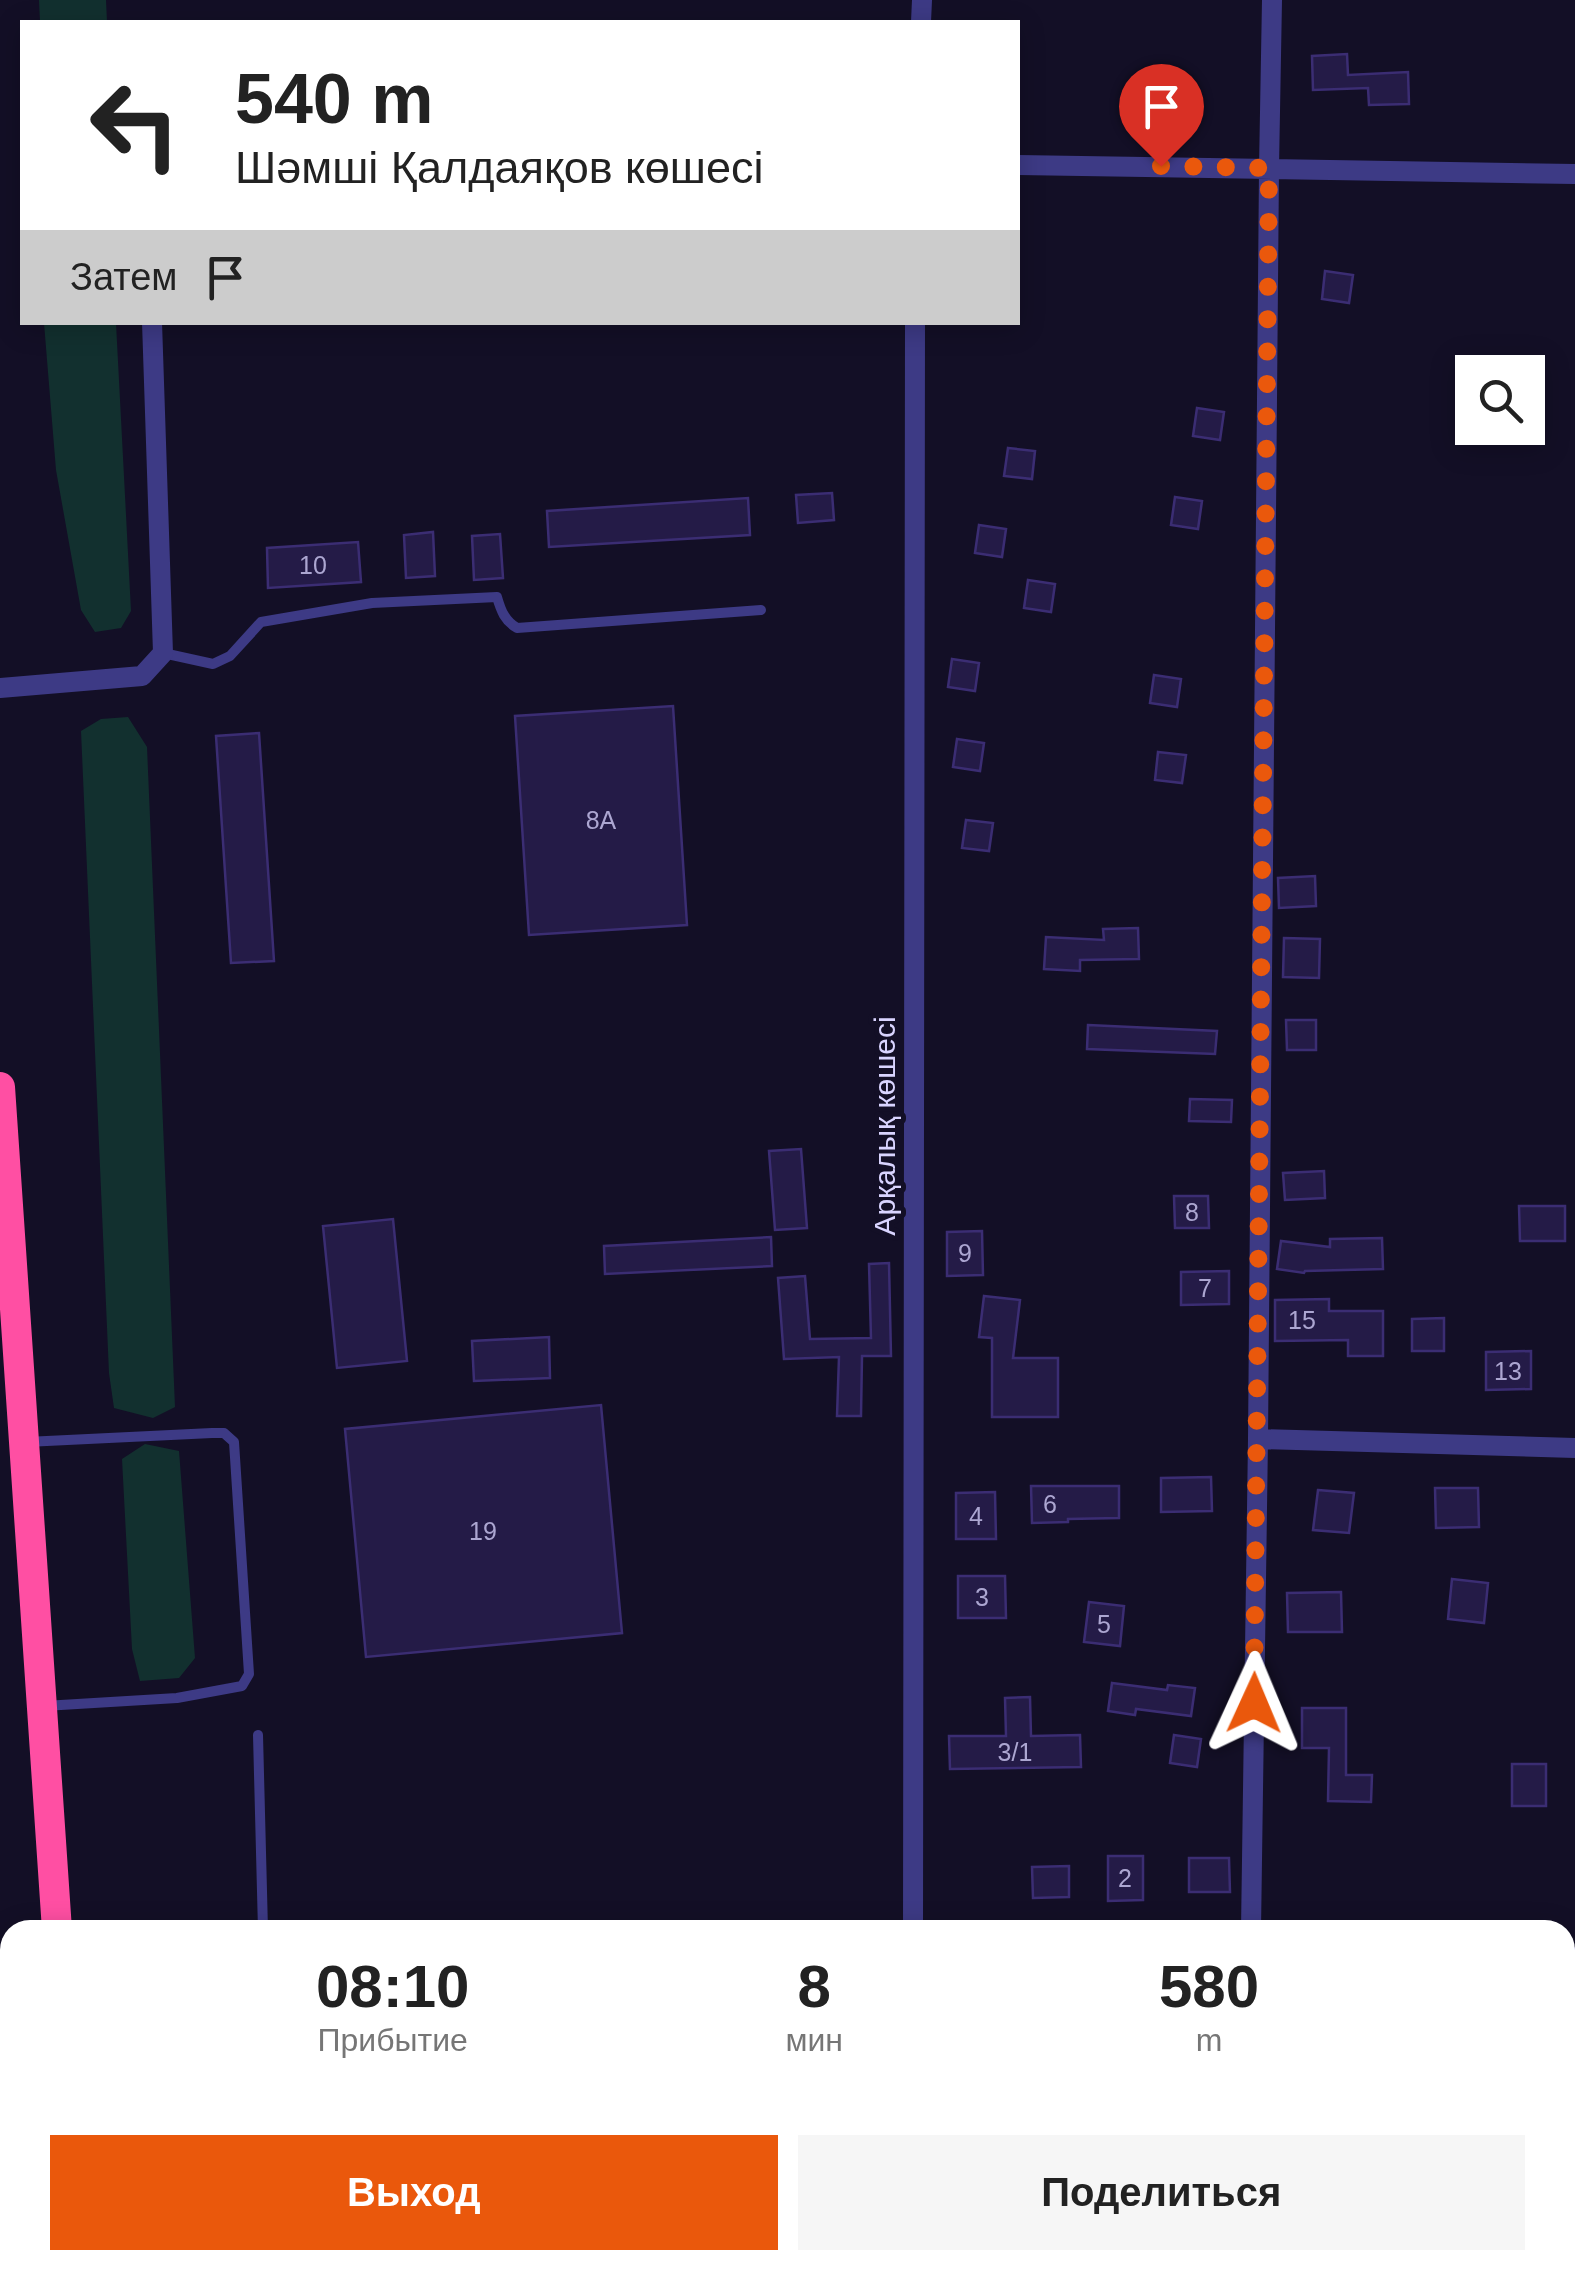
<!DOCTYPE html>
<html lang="ru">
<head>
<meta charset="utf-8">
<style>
	:root { --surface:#fff; --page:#f6f6f6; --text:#222; --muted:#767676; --accent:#ea580c }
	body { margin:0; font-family:Helvetica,sans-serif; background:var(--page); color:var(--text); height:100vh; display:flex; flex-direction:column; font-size:38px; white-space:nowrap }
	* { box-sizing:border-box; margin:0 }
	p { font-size:32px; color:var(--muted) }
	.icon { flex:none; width:55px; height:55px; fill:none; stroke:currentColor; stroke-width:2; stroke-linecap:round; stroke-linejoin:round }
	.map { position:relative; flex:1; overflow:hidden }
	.details { position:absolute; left:0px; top:1920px; width:1575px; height:350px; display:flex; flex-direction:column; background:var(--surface); border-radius:30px 30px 0 0; box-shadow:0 5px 25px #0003 }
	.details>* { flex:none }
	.hud { position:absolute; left:20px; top:20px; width:1000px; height:305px; border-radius:0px; box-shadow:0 5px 25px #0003; background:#fff; color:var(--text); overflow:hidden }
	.buttons { position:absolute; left:1455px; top:355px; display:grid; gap:20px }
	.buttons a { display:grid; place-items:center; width:90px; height:90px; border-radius:0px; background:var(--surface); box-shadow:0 5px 25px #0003; font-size:50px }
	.pin { position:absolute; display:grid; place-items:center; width:85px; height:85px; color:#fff; margin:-102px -42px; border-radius:50% 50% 50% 0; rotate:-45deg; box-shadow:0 0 10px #0007 }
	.pin .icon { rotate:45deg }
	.me { position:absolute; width:110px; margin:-55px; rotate:1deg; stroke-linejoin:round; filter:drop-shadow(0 0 8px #0008) }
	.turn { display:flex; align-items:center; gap:35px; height:210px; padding:0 50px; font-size:45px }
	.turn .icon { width:130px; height:130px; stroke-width:2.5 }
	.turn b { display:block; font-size:70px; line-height:85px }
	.then { display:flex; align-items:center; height:95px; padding:0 50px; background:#0003; gap:20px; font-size:38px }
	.eta { display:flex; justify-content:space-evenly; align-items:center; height:170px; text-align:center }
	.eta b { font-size:60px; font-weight:700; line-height:70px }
	.button { display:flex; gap:20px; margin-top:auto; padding:20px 50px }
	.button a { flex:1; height:115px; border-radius:0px; background:var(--accent); color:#fff; font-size:40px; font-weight:700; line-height:115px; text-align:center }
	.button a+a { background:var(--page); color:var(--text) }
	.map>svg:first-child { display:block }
	.green { fill:#12302f }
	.building { fill:#241b47; stroke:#3b2d73; stroke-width:2.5 }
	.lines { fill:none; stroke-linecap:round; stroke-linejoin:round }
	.lane { stroke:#3d3a85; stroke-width:10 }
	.street { stroke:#3d3a85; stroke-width:20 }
	.secondary { stroke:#6f6bff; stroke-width:25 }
	.highway { stroke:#ff4fa3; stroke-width:30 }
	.route { stroke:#ea580c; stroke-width:18; stroke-dasharray:0 32.4 }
	.labels { text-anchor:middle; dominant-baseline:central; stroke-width:10; stroke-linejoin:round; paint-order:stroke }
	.number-label { font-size:25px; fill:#aca6d1 }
	.street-label { font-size:30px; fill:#d9d4ff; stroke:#130f26 }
</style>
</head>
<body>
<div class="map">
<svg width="1575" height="2270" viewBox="0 0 1575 2270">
	<rect width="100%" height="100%" fill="#130f26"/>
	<path class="green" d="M 39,0 L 106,0 L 107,22 L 40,22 Z
		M 44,323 L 116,323 L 131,611 L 121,628 L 95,632 L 81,610 L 56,470 Z
		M 128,717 L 147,747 L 175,1407 L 153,1418 L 114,1408 L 109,1373 L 81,731 L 101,719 Z
		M 145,1444 L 179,1451 L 195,1658 L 179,1678 L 140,1681 L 132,1649 L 122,1459 Z
		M 168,2260 L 234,2260 L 235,2270 L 169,2270 Z"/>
	<path class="building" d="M 1347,54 L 1348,75 L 1408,72 L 1409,104 L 1369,105 L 1368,88 L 1313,90 L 1312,56 Z
		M 1325,271 L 1353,275 L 1349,303 L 1322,299 Z
		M 1197,408 L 1224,412 L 1220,440 L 1193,436 Z
		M 1008,448 L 1035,451 L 1032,479 L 1004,476 Z
		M 832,493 L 834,520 L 798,523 L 796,495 Z
		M 1175,497 L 1202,501 L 1198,529 L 1171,525 Z
		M 748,498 L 750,535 L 549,547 L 547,511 Z
		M 979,525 L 1006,529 L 1002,557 L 975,553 Z
		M 433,532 L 435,576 L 406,578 L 404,535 Z
		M 500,534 L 503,578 L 474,580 L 472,536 Z
		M 358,542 L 361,582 L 268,588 L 267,548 Z
		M 1028,580 L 1055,584 L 1051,612 L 1024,608 Z
		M 952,659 L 979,663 L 975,691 L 948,687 Z
		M 1154,675 L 1181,679 L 1177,707 L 1150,703 Z
		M 673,706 L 687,925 L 529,935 L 515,716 Z
		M 259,733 L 274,961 L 231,963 L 216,736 Z
		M 957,739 L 984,743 L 980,771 L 953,767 Z
		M 1158,752 L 1186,755 L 1182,783 L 1155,780 Z
		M 966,820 L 993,823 L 989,851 L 962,848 Z
		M 1315,876 L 1316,906 L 1279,908 L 1278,878 Z
		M 1138,928 L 1139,959 L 1080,960 L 1080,971 L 1044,969 L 1046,937 L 1104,940 L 1103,929 Z
		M 1284,938 L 1320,939 L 1319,978 L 1283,977 Z
		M 1286,1020 L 1316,1020 L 1316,1050 L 1287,1050 Z
		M 1088,1025 L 1217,1031 L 1215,1054 L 1087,1049 Z
		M 1190,1099 L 1232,1100 L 1231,1122 L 1189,1121 Z
		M 801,1149 L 807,1228 L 775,1230 L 769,1151 Z
		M 1324,1171 L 1325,1198 L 1285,1200 L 1283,1173 Z
		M 1174,1196 L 1208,1196 L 1209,1228 L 1175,1228 Z
		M 1519,1206 L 1565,1206 L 1565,1241 L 1520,1241 Z
		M 393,1219 L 407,1361 L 337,1368 L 323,1226 Z
		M 982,1231 L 983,1275 L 947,1276 L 947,1232 Z
		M 771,1237 L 772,1266 L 605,1274 L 604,1246 Z
		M 1382,1238 L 1383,1269 L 1305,1271 L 1304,1273 L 1277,1269 L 1281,1241 L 1330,1247 L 1330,1239 Z
		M 889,1263 L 891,1356 L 862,1356 L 861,1416 L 837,1416 L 839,1357 L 784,1359 L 778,1278 L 805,1276 L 810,1339 L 871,1338 L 869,1264 Z
		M 1229,1271 L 1229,1304 L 1181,1305 L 1181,1272 Z
		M 984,1296 L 1020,1300 L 1013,1358 L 1058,1358 L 1058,1417 L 992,1417 L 992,1338 L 979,1337 Z
		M 1329,1299 L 1329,1311 L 1383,1311 L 1383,1356 L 1348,1356 L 1348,1340 L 1275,1341 L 1275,1300 Z
		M 1444,1318 L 1444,1351 L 1412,1351 L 1412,1319 Z
		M 549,1337 L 550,1378 L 474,1381 L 472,1341 Z
		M 1531,1351 L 1531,1389 L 1486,1390 L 1486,1352 Z
		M 601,1405 L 622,1633 L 366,1657 L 345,1429 Z
		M 1211,1477 L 1212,1511 L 1161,1512 L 1161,1478 Z
		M 1031,1486 L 1119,1486 L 1119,1518 L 1068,1519 L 1068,1522 L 1032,1523 Z
		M 1435,1488 L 1478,1488 L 1479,1527 L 1436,1528 Z
		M 1318,1490 L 1354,1493 L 1349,1533 L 1313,1530 Z
		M 995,1492 L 996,1539 L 956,1539 L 956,1493 Z
		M 958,1576 L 1005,1576 L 1006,1618 L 958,1618 Z
		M 1452,1579 L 1488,1583 L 1484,1623 L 1448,1619 Z
		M 1341,1592 L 1342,1632 L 1288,1632 L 1287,1593 Z
		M 1089,1602 L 1124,1606 L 1120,1646 L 1084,1642 Z
		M 1112,1683 L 1167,1690 L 1168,1685 L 1195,1688 L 1191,1716 L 1136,1709 L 1135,1715 L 1108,1711 Z
		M 1030,1697 L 1031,1736 L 1080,1735 L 1081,1767 L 950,1769 L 949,1736 L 1006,1736 L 1005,1698 Z
		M 1302,1708 L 1346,1708 L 1346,1775 L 1372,1775 L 1371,1802 L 1328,1801 L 1329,1748 L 1302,1748 Z
		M 1174,1735 L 1201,1739 L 1197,1767 L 1170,1763 Z
		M 1512,1764 L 1546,1764 L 1546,1806 L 1512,1806 Z
		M 1108,1856 L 1143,1856 L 1143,1900 L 1108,1901 Z
		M 1189,1858 L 1229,1858 L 1230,1892 L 1189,1892 Z
		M 1069,1866 L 1069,1897 L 1033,1898 L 1032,1867 Z"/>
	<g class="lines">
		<path class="lane" d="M 163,653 L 213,664 L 230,656 L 261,622 L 372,603 L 497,597 C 501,611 505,621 517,628 L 761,610
			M 26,1442 L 212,1433 L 224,1433 L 234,1442 L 249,1674 L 242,1686 L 177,1698 L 44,1706
			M 258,1735 L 263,1930
			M 918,2260 L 918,2270"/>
		<path class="street" d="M 921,22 L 922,0
			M 1018,165 L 1575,174
			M 0,688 L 142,676 L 163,653 L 152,322
			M 1258,1439 L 1575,1448
			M 913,1930 L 915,322
			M 1251,1930 L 1258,1439 L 1269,168 L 1272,0
			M 1246,2270 L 1246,2260"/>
		<path class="secondary" d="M 1565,1960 L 1575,1960"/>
		<path class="highway" d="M 0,1087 L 57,1930
			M 83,2260 L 84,2270"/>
	</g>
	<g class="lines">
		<path class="route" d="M 1161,166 L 1269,168 L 1254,1703"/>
	</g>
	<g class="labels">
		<g class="number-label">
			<text x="313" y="565">10</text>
			<text x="601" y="820">8А</text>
			<text x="1192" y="1212">8</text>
			<text x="965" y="1253">9</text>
			<text x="1205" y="1288">7</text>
			<text x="1302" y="1320">15</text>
			<text x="1508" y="1371">13</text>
			<text x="1050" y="1504">6</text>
			<text x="976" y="1516">4</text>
			<text x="483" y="1531">19</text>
			<text x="982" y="1597">3</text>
			<text x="1104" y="1624">5</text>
			<text x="1015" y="1752">3/1</text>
			<text x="1125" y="1878">2</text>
		</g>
		<g class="street-label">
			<text transform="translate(884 1126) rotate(-90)">Арқалық көшесі</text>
		</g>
	</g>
</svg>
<div class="buttons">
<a><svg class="icon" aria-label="search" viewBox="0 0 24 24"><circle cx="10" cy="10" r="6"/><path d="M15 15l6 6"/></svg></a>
</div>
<div class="pin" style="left:1161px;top:166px;background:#d93025"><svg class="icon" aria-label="arrive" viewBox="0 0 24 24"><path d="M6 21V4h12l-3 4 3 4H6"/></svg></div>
<svg class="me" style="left:1254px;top:1703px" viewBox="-20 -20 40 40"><path d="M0-17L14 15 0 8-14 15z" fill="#ea580c" stroke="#fff" stroke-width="4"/></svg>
<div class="hud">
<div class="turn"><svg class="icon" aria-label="left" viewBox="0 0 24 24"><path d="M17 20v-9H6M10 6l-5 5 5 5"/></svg><div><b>540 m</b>Шәмші Қалдаяқов көшесі</div></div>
<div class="then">Затем<svg class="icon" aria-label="arrive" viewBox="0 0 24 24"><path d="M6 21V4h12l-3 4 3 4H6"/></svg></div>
</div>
<section class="details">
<div class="eta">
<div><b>08:10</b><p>Прибытие</p></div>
<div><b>8</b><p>мин</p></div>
<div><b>580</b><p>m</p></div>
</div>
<div class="button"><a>Выход</a><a>Поделиться</a></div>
</section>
</div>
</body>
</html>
